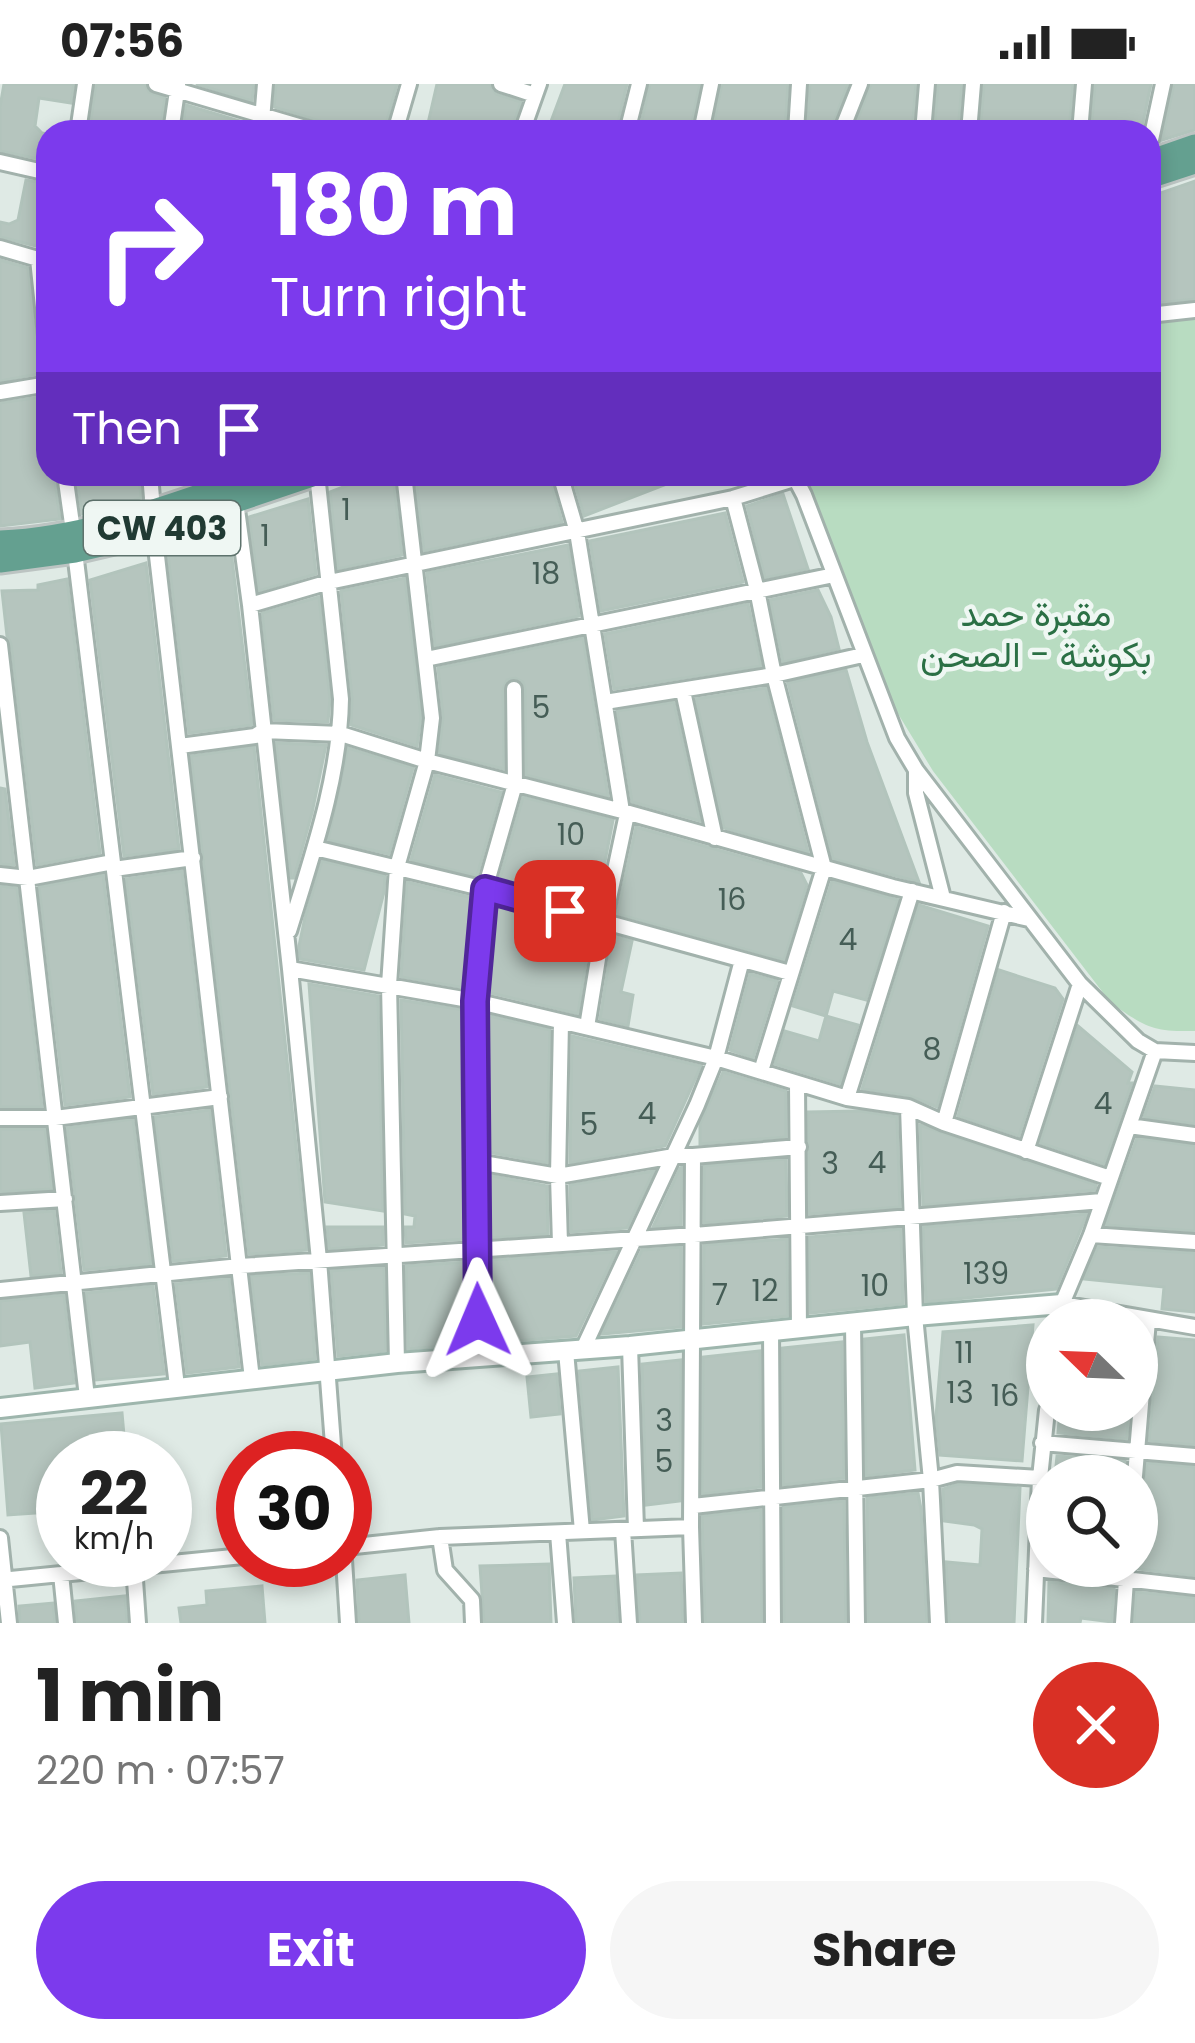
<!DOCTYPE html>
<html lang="en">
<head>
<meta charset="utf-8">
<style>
	:root { --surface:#fff; --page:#f6f6f6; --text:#222; --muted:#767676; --accent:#7c3aed }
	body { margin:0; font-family:Poppins,Vazirmatn,sans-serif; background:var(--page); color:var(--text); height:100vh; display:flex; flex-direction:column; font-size:45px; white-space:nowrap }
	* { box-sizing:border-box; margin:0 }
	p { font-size:39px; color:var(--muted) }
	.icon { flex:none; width:66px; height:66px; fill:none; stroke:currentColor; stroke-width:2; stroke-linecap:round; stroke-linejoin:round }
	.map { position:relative; height:1539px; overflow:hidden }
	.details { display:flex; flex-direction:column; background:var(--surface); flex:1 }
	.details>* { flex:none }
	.top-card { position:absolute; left:36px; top:36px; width:1125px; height:366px; border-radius:36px; box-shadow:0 6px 18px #0003; background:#7c3aed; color:#fff; overflow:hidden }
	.needle { width:78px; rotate:293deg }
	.tools { position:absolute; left:1026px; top:1215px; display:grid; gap:24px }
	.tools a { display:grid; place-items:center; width:132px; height:132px; border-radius:50%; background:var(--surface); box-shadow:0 6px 18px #0003; font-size:60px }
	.speed { position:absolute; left:36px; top:1347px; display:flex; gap:24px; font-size:60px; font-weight:700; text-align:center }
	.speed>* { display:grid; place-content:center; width:156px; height:156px; border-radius:50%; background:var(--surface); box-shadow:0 6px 18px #0003; line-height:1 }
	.speed small { font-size:30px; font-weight:400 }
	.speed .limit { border:18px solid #d22; background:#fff; color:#111 }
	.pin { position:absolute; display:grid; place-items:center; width:102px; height:102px; color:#fff; margin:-51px; border-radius:24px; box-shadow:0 6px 18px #0006 }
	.me { position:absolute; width:132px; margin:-66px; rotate:359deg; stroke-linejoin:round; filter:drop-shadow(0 0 9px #0008) }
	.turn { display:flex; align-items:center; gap:42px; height:252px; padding:0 36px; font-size:54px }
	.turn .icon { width:156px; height:156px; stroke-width:2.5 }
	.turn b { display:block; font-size:84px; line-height:102px }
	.then { display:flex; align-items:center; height:114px; padding:0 36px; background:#0003; gap:24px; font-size:45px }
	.round { display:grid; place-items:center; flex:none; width:126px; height:126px; border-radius:63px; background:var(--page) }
	.overview { display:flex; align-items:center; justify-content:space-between; height:204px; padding:0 36px }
	h1 { font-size:72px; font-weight:700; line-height:90px }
	.action { display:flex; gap:24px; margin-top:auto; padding:24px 36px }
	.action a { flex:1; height:138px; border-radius:72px; background:var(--accent); color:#fff; font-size:48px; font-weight:700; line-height:138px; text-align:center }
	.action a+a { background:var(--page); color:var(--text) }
	.status { display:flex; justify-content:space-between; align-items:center; height:84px; padding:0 60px; background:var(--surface); direction:ltr }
	.status svg { height:33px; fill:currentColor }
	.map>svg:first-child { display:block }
	.green { fill:#b8dcc1 }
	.building { fill:#b5c5be; stroke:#b2c4bc; stroke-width:3 }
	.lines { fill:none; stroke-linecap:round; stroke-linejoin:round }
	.street-casing { stroke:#a2b2ac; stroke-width:20 }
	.secondary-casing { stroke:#9eb6ad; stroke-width:24 }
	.primary-casing { stroke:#bcc4c2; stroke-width:27 }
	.street { stroke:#fff; stroke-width:14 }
	.secondary { stroke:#fff; stroke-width:18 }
	.primary { stroke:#64a090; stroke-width:21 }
	.route-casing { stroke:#51269a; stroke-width:30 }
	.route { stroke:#7c3aed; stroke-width:21 }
	.labels { text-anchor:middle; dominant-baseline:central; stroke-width:9; stroke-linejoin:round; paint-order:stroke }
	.number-label { font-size:30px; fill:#455d56 }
	.shield { fill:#eff7f3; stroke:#5e736d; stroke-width:3 }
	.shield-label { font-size:33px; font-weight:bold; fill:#203a33 }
	.park-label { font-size:36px; fill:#2b7045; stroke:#eff7f3 }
</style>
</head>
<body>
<div class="status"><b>07:56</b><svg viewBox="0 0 49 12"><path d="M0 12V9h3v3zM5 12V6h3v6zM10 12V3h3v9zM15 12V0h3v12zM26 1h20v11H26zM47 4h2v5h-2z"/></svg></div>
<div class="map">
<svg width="1195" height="1539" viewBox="0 0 1195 1539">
	<rect width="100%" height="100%" fill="#dfeae5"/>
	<path class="green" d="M 1195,233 L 1195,947 C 1153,948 1145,943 1111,919 L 933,687 L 889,615 L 806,390 L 1149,390 L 1149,237 Z"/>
	<path class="building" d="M 4,0 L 74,0 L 71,19 L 39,14 L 35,42 L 42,49 L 48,50 L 48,77 L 0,67 L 0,23 Z
		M 96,0 L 145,0 L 149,8 L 165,14 L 160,48 L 89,48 Z
		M 196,0 L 254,0 L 252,17 Z
		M 276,0 L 397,0 L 384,48 L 330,48 L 323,38 L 274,23 Z
		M 437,0 L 490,0 L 496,10 L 521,18 L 511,48 L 426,48 Z
		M 565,0 L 627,0 L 616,48 L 547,48 Z
		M 650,0 L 700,0 L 690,48 L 639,48 Z
		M 722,0 L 788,0 L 785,48 L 712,48 Z
		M 810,0 L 848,0 L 830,48 L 807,48 Z
		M 871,0 L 916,0 L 912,48 L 853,48 Z
		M 938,0 L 962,0 L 958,48 L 934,48 Z
		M 984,0 L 1073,0 L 1069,48 L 980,48 Z
		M 1095,0 L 1151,0 L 1141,48 L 1091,48 Z
		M 1174,0 L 1195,0 L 1195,46 L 1162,56 Z
		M 186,21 L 250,40 L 250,48 L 182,48 Z
		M 26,96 L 48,100 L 48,165 L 0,153 L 0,138 L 9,140 L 18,136 Z
		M 1195,97 L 1195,215 L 1149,220 L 1149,113 Z
		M 0,176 L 28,184 L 37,272 L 43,289 L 0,297 Z
		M 46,312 L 48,390 L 54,390 L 60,435 L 0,442 L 0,319 Z
		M 76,390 L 139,390 L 141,414 L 111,423 L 110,420 L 82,430 Z
		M 377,390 L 393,390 L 402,471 L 338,485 L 330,408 Z
		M 415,390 L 549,390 L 562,438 L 424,467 Z
		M 572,390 L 690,390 L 690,391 L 584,432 Z
		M 783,410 L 808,485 L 765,494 L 747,422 Z
		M 308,415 L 316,490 L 259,507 L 249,433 Z
		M 725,429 L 743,498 L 601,527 L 590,457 Z
		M 229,450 L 252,641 L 189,649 L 168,471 Z
		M 568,461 L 579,532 L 435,562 L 427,489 Z
		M 146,479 L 179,765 L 124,772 L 90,496 Z
		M 405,494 L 421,634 L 417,662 L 351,641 L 352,614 L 341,507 Z
		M 67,495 L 100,769 L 37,781 L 11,560 L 7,552 L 2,507 L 38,506 L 38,501 Z
		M 818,506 L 831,533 L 839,565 L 783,578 L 770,516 Z
		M 319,513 L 330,615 L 328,638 L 274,636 L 262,529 Z
		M 748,520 L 761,582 L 614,605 L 605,550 Z
		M 583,554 L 608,712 L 526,691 L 525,605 L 523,598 L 515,594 L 507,596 L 503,605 L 504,685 L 439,669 L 443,633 L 438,584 Z
		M 846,586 L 867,658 L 919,798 L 833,775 L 788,599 Z
		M 766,604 L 808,768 L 724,744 L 696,615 Z
		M 674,618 L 700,737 L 632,718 L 617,627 Z
		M 276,659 L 326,661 L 312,729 L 294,794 L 291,794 Z
		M 254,663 L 307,1166 L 249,1170 L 191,672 Z
		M 348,664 L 413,684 L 389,770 L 328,756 Z
		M 435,691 L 501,708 L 477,792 L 411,776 Z
		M 0,704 L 5,705 L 14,781 L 0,780 Z
		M 523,713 L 613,736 L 596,824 L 499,797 Z
		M 636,743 L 801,789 L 807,801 L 784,876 L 617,830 Z
		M 322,777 L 385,792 L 384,808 L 364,886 L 300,875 L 299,862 L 305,833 Z
		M 182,787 L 207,1003 L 153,1010 L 126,795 Z
		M 103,791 L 130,1013 L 65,1021 L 39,803 Z
		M 832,797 L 898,816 L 866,916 L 833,907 L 826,932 L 858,941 L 840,1000 L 775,980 L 785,947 L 819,957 L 826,932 L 793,922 Z
		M 407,798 L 473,814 L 465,904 L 401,893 Z
		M 0,802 L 17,804 L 42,1023 L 0,1023 Z
		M 495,819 L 591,846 L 578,930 L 487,908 Z
		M 919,821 L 988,842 L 937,1023 L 910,1012 L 862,1005 Z
		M 613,852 L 632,857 L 621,908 L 633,911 L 628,942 L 600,935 Z
		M 999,886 L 1055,904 L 1063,915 L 1019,1052 L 958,1032 Z
		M 750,890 L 777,897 L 753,974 L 730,966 Z
		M 309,900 L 378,912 L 383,1127 L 325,1118 Z
		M 401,916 L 464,926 L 466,1155 L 406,1159 L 405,1143 L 414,1143 L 415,1132 L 405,1130 Z
		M 486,931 L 550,946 L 547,1079 L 488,1068 Z
		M 1078,942 L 1132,988 L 1128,999 L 1132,999 L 1104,1080 L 1040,1059 Z
		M 572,952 L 701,982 L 665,1062 L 570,1079 Z
		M 723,988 L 786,1007 L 786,1053 L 700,1060 L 700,1040 Z
		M 1155,1002 L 1195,1006 L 1195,1040 L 1144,1033 Z
		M 210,1026 L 226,1172 L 173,1177 L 155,1033 Z
		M 861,1027 L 897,1033 L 900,1123 L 809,1130 L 808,1028 Z
		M 133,1035 L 151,1180 L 84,1186 L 67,1044 Z
		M 920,1041 L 1096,1101 L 1095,1106 L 923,1121 Z
		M 0,1045 L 45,1045 L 52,1105 L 0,1108 Z
		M 1137,1054 L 1195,1062 L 1195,1147 L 1106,1141 Z
		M 786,1075 L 787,1132 L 704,1139 L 704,1082 Z
		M 682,1083 L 681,1141 L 653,1143 L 680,1084 Z
		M 654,1087 L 627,1144 L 571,1148 L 570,1101 Z
		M 488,1091 L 547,1102 L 548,1150 L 488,1154 Z
		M 54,1127 L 61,1189 L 31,1192 L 24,1129 Z
		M 1087,1130 L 1056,1205 L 926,1218 L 923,1143 Z
		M 327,1143 L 383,1143 L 383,1161 L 329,1165 Z
		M 901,1145 L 903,1220 L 810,1229 L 809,1153 Z
		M 787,1155 L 788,1232 L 703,1240 L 704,1161 Z
		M 681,1163 L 681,1243 L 602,1250 L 642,1166 Z
		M 1098,1163 L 1195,1169 L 1195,1228 L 1162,1225 L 1164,1203 L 1084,1195 Z
		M 616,1168 L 576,1252 L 489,1259 L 488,1176 Z
		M 466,1178 L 467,1260 L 408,1265 L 406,1182 Z
		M 384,1183 L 386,1267 L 338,1272 L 331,1187 Z
		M 309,1189 L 315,1275 L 262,1281 L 251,1192 Z
		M 229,1194 L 239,1283 L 187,1289 L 176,1200 Z
		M 153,1202 L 164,1290 L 96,1296 L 86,1209 Z
		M 64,1211 L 74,1299 L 35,1304 L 30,1258 L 0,1262 L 0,1217 Z
		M 1033,1241 L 1022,1377 L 940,1371 L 936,1333 L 943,1248 Z
		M 904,1251 L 915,1386 L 866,1392 L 864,1255 Z
		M 1158,1253 L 1195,1256 L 1195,1361 L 1149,1357 Z
		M 842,1258 L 844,1394 L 783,1401 L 782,1264 Z
		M 760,1267 L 761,1403 L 702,1410 L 703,1273 Z
		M 681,1276 L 680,1417 L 646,1421 L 642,1280 Z
		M 618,1283 L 624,1432 L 592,1436 L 579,1287 Z
		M 557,1290 L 560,1330 L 531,1333 L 527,1293 Z
		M 1060,1326 L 1129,1326 L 1127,1355 L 1058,1349 Z
		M 122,1329 L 126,1374 L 63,1374 L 63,1427 L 8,1431 L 1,1340 Z
		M 1057,1372 L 1125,1377 L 1124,1392 L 1055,1392 Z
		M 1147,1379 L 1195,1383 L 1195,1492 L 1138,1485 L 1143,1399 Z
		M 958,1400 L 1020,1404 L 1014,1539 L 949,1539 L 946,1478 L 980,1481 L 982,1445 L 974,1441 L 944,1437 L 943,1405 Z
		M 918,1409 L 921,1425 L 927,1539 L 868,1539 L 867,1414 Z
		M 844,1417 L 846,1539 L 784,1539 L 783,1423 Z
		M 761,1426 L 762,1539 L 705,1539 L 702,1432 Z
		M 549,1480 L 551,1539 L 484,1539 L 480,1482 Z
		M 681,1489 L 683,1539 L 640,1539 L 637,1491 Z
		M 405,1491 L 409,1539 L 359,1539 L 357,1496 Z
		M 615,1492 L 618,1539 L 576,1539 L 574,1494 Z
		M 1049,1498 L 1114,1505 L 1112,1538 L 1081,1534 L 1080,1539 L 1048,1539 Z
		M 262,1502 L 265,1539 L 181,1539 L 179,1524 L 207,1521 L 206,1507 Z
		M 1136,1508 L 1195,1514 L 1195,1539 L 1134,1539 Z
		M 125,1512 L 127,1538 L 77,1539 L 75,1517 Z
		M 53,1519 L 55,1539 L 20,1539 L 19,1522 Z"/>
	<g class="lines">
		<g class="street-casing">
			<path id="street" d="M 156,0 L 319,48
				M 501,0 L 535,11
				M 78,48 L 85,0
				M 171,48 L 178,0
				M 261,48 L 265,0
				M 395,48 L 409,0
				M 522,48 L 539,0
				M 627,48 L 639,0
				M 701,48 L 711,0
				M 796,48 L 799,0
				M 841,48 L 860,0
				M 923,48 L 927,0
				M 969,48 L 973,0
				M 1080,48 L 1084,0
				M 1149,65 L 1163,0
				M 0,78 L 48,89
				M 0,164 L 38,175
				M 48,177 L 38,175 L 48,271
				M 1149,231 L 1195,226
				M 0,308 L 48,300
				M 65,390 L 73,447
				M 150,390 L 153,426
				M 560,390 L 577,448 L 622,727
				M 793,390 L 804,411 L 897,654 L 916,686 L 1080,900 L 1138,957 L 1155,967 L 1195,969
				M 733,414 L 757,506 L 774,591 L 824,784 L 761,987
				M 236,418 L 250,521 L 290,885 L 319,1176 L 334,1374
				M 154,446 L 252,1295
				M 75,468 L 177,1302
				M 250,521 L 329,498 L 733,414 L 797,394
				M 0,561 L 87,1313
				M 426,575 L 834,491
				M 683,607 L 715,754
				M 605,618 L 774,591 L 863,571
				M 180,662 L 255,652 L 263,647 L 341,650 L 427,677 L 622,727 L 893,803 L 1029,835
				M 916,686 L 916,709 L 943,814
				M 315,764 L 485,805 L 790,889
				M 114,785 L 193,774
				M 0,791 L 28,794 L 113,778
				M 289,847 C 312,772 340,693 341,615 L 317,390
				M 290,885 L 475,917 L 716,974 L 847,1014 L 908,1023 L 944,1039 L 1110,1094
				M 587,943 L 604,838 L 627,730
				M 797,1001 L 799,1245
				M 847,1014 L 912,807
				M 908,1023 L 915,1232 L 931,1396 L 938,1539
				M 0,1034 L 55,1034 L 220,1013
				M 944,1039 L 1004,828
				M 1129,1042 L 1195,1051
				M 1026,1067 L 1080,900
				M 693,1072 L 799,1063
				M 477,1078 L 558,1092 L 674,1072 L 693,1072 L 691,1443 L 694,1539
				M 0,1119 L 65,1115
				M 1091,1151 L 1195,1158
				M 560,1160 L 558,1092 L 561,938
				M 0,1206 L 240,1182 L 694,1151 L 1102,1117
				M 1062,1220 L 1195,1243
				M 1060,1236 L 1062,1220 L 1091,1151 L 1155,967
				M 853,1240 L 857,1539
				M 771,1247 L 773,1539
				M 630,1262 L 636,1445
				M 583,1265 L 697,1021 L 716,974 L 742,876
				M 566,1267 L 582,1447
				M 478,1272 L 475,917 L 485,805 L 515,700 L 514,605
				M 397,1279 L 389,901 L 397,783 L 427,677 L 432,634 L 404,390
				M 1042,1359 L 1195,1372
				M 1135,1392 L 1148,1236
				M 693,1422 L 931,1396 L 957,1389 L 1040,1394
				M 623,1446 L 629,1539
				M 558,1449 L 565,1539
				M 440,1453 L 445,1486 L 472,1516 L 473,1539
				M 0,1454 L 9,1539
				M 345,1463 L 440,1453 L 691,1443
				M 344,1476 L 348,1539
				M 134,1482 L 138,1539
				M 1036,1485 L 1195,1503
				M 61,1490 L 66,1539
				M 0,1496 L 243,1472
				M 1034,1539 L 1040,1394 L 1047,1326
				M 1123,1539 L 1127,1482"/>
		</g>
		<g class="secondary-casing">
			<path id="secondary" d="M 0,1324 L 397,1279 L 630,1262 L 915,1232 L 1062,1220"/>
		</g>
		<g class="primary-casing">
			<path id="primary" d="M 1149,77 L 1195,61
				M 1149,94 L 1195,79
				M 0,457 C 91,453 174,419 260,390
				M 0,478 L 75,468 L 118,458 L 318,390"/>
		</g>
		<use href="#street" class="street"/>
		<use href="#secondary" class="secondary"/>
		<use href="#primary" class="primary"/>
	</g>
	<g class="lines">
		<g class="route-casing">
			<path id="route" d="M 478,1236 L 475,917 L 485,805 L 565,827"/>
		</g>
		<use href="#route" class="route"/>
	</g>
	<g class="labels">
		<g class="number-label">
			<text x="346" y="425">1</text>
			<text x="265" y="451">1</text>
			<text x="546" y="489">18</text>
			<text x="541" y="623">5</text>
			<text x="571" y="750">10</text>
			<text x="732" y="815">16</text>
			<text x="848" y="855">4</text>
			<text x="932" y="965">8</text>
			<text x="1103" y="1019">4</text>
			<text x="647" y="1029">4</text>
			<text x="589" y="1040">5</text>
			<text x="877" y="1078">4</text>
			<text x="830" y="1079">3</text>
			<text x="986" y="1189">139</text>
			<text x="875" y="1201">10</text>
			<text x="765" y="1206">12</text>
			<text x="720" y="1210">7</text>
			<text x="964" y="1268">11</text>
			<text x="960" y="1308">13</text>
			<text x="1005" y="1311">16</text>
			<text x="664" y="1336">3</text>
			<text x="664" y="1377">5</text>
		</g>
		<rect class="shield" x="84" y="417" width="156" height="54" rx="9"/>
		<g class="shield-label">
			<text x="162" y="444">CW 403</text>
		</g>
		<g class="park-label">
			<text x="1036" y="529">مقبرة حمد<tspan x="1036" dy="41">بكوشة - الصحن</tspan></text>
		</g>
	</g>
</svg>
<div class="tools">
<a><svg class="needle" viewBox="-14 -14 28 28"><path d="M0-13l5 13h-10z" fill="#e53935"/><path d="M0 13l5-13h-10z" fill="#767676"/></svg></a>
<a><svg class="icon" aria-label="search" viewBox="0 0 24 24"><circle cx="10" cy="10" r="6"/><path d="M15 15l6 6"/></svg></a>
</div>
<div class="speed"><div>22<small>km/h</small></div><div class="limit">30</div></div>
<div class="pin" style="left:565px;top:827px;background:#d93025"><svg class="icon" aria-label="arrive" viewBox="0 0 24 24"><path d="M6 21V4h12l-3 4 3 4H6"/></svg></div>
<svg class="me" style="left:478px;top:1236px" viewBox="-20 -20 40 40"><path d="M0-17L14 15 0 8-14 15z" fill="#7c3aed" stroke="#fff" stroke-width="4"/></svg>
<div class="top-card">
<div class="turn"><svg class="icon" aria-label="right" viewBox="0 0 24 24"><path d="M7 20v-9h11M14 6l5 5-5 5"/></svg><div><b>180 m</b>Turn right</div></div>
<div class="then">Then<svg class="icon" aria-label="arrive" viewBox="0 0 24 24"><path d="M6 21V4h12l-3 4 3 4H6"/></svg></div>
</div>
</div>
<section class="details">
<div class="overview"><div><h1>1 min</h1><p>220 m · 07:57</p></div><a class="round" style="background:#d93025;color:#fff"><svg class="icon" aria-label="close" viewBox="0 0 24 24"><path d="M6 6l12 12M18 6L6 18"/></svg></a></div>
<div class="action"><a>Exit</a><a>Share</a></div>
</section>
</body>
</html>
